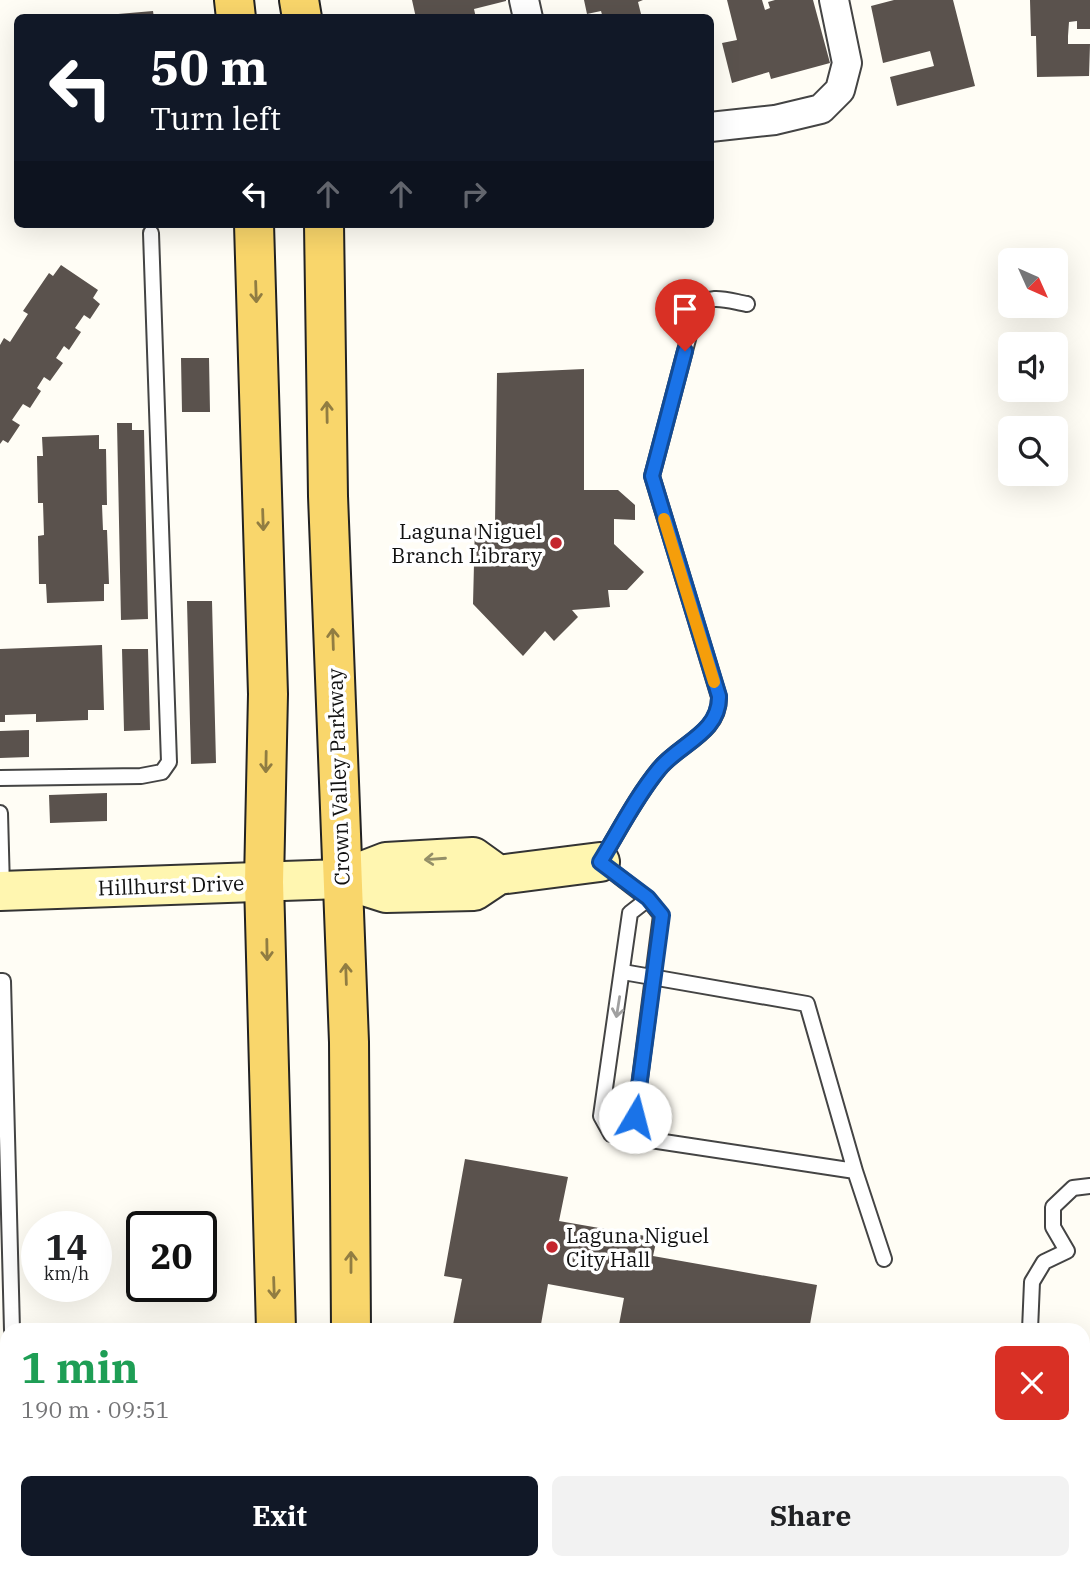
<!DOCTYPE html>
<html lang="en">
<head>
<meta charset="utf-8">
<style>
	:root { --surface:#fff; --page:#f2f2f2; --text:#202124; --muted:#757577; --accent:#111827 }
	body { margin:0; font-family:"IBM Plex Serif",serif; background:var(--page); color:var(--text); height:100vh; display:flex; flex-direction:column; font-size:26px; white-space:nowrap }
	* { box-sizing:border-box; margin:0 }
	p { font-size:23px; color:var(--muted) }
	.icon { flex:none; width:38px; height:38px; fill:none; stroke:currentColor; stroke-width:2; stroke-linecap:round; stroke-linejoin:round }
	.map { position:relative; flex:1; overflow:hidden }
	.drawer { position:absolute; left:0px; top:1323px; width:1090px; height:247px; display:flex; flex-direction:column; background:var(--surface); border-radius:21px 21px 0 0; box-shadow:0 7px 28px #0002 }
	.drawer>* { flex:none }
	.top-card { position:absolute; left:14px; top:14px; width:700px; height:214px; border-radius:10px; box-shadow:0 7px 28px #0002; background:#111827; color:#fff; overflow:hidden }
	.needle { width:46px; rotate:135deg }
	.controls { position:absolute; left:998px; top:248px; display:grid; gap:14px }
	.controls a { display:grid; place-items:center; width:70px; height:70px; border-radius:10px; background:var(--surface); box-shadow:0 7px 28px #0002; font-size:35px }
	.speed { position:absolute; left:21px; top:1211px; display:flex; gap:14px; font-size:35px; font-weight:700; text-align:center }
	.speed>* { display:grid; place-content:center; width:91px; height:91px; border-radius:50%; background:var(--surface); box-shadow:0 7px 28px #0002; line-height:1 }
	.speed small { font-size:18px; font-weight:400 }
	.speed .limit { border:4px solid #111; border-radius:10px; background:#fff; color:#111 }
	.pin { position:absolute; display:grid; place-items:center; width:60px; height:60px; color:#fff; margin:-72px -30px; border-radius:50% 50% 50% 0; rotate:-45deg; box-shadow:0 0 7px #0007 }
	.pin .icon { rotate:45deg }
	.me { position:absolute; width:77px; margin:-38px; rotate:8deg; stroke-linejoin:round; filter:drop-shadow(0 0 5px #0008) }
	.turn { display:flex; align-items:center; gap:24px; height:147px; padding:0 21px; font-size:32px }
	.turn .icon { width:91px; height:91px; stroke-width:2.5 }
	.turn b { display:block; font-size:49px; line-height:60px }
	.lanes { display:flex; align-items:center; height:66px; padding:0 21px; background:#0003; justify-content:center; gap:35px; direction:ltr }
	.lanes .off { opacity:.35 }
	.round { display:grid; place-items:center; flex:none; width:74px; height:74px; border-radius:10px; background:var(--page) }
	.overview { display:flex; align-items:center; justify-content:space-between; height:119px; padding:0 21px }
	h1 { font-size:42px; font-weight:700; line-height:52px; color:#1e9e55 }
	.primary-button { display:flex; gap:14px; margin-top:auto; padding:14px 21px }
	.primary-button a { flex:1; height:80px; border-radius:10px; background:var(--accent); color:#fff; font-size:28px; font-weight:700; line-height:80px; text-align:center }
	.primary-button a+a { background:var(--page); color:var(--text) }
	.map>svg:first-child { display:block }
	.building { fill:#5a524d }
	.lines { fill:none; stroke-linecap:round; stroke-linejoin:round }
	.lane-casing { stroke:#444; stroke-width:18 }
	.street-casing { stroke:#444; stroke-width:32 }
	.secondary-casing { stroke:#333; stroke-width:42 }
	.primary-casing { stroke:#222; stroke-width:42 }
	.lane { stroke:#fff; stroke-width:14 }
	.street { stroke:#fff; stroke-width:28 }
	.secondary { stroke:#fff6b0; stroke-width:38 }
	.primary { stroke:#f9d66b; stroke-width:38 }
	.oneway { stroke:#917d42 }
	.oneway2 { stroke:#948f68 }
	.oneway3 { stroke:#a0a0a0 }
	.route-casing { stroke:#114b97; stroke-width:18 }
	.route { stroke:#1a73e8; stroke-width:12 }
	.slow { stroke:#f59e0b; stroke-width:12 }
	.poi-dot { fill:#c4262e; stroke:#fff; stroke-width:2.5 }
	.labels { text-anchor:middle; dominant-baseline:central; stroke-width:7; stroke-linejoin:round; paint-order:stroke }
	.poi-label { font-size:21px; fill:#111; stroke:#fff; text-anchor:end }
	.street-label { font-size:21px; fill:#111; stroke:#fff }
</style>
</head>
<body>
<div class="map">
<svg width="1090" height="1569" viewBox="0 0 1090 1569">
	<rect width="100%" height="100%" fill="#fffdf5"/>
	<path class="building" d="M 412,0 L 506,0 L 506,1 L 474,9 L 476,18 L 416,18 Z
		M 584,0 L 643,0 L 638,2 L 642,18 L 603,18 L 601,11 L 587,14 Z
		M 727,0 L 762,0 L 765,10 L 770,8 L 768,2 L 775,0 L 813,0 L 830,63 L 771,79 L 769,72 L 732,83 L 722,43 L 737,40 Z
		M 894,0 L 953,0 L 975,86 L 897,106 L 890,77 L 934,66 L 930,51 L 883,63 L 871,6 Z
		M 1030,0 L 1090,0 L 1090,29 L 1077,29 L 1077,21 L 1069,22 L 1068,36 L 1068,44 L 1090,44 L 1089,76 L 1037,77 L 1036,36 L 1031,36 Z
		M 153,11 L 154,18 L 118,18 L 118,14 Z
		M 61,265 L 98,290 L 93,298 L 100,304 L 90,319 L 84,315 L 75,328 L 81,332 L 69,350 L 64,346 L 56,358 L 63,363 L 50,381 L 44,377 L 37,388 L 41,391 L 30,408 L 23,404 L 12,420 L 20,425 L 8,443 L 3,440 L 0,444 L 0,345 L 4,338 L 10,342 L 28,314 L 23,311 L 49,273 L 53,276 Z
		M 181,358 L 209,358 L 210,412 L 182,412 Z
		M 584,369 L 584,490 L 618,490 L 635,505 L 635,520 L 614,519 L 614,544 L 644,572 L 627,590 L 608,590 L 610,607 L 572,610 L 578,617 L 554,641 L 545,631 L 523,656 L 473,604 L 475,524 L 495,524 L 497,373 Z
		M 117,423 L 132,423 L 132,430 L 144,430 L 148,619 L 121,620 Z
		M 99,435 L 99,449 L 106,449 L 107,505 L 102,505 L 103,530 L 107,530 L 109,584 L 104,584 L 104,601 L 47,603 L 46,584 L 39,584 L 38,536 L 44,535 L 43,503 L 38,503 L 37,456 L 43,456 L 42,437 Z
		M 187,601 L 212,601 L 216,763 L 191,764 Z
		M 102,645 L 104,710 L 88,710 L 88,720 L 36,722 L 36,714 L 5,715 L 5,722 L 0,722 L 0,649 Z
		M 122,649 L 148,649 L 150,730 L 124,731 Z
		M 29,730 L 29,757 L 0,758 L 0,731 Z
		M 107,793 L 107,821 L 50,823 L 49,795 Z
		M 465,1159 L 568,1177 L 559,1221 L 657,1238 L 653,1256 L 817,1285 L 809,1330 L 618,1330 L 624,1298 L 548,1284 L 540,1330 L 452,1330 L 462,1279 L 444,1276 Z"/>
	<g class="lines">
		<g class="lane-casing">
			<path id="lane" d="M 0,778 L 141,776 L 162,772 L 169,762 L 151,233
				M 0,813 L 2,888
				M 0,981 L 3,981 L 12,1330
				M 611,1134 L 635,1117 L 661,915 L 648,899 L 600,862 C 619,831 636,797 659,769 C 679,744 720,733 719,697 L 652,476 L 696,309 C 708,292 729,301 747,304
				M 611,1134 L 855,1171 L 807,1004 L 623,972
				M 611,1134 L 601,1116 L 630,913 L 648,899
				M 855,1171 L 884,1259
				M 1030,1330 L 1032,1282 L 1044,1262 L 1067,1251 L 1053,1227 L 1053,1207 L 1073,1188 L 1090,1186
				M 1083,1451 L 1090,1452
				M 37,1563 L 39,1569
				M 58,1569 L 284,1567"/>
		</g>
		<g class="street-casing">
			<path id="street" d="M 524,0 L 528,18
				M 710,127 L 775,120 L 821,109 L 840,90 L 847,63 L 834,0"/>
		</g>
		<g class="secondary-casing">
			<path id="secondary" d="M 342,879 L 386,893 L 474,891 L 498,875 L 600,862
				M 0,891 L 342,879 L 386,862 L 473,857 L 498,875"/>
		</g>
		<g class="primary-casing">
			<path id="primary" d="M 234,0 L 236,18
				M 299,0 L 302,18
				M 254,224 L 268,694 L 264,882 L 276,1330
				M 324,224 L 328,496 L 349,1042 L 351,1330
				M 1083,1560 L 1090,1562
				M 354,1563 L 354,1569
				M 285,1567 L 318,1569
				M 505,1569 L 577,1566 L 710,1569
				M 1015,1569 L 1016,1563"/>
		</g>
		<use href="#lane" class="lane"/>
		<use href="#street" class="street"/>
		<use href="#secondary" class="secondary"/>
		<use href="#primary" class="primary"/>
	</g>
	<defs><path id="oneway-shaft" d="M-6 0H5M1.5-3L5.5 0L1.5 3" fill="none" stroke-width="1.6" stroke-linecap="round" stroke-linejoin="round" transform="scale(1.75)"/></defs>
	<g class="oneway">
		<use href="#oneway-shaft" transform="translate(256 292) rotate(88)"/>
		<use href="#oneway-shaft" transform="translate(327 412) rotate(-91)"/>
		<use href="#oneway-shaft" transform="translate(263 520) rotate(88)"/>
		<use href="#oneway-shaft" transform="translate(333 639) rotate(-92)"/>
		<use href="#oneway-shaft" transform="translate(266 762) rotate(91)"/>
		<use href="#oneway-shaft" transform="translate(267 950) rotate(89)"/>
		<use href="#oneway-shaft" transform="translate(346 974) rotate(-92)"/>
		<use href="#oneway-shaft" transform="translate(351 1262) rotate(-90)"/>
		<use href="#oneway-shaft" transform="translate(274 1288) rotate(88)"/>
	</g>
	<use class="oneway2" href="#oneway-shaft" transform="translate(435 859) rotate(176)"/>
	<use class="oneway3" href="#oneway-shaft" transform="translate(618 1007) rotate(99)"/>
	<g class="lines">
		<g class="route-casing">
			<path id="route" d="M 635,1117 L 662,915 L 648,898 L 600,862 C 619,831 636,797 659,769 C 679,744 720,733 719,696 L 652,476 L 685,351"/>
		</g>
		<use href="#route" class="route"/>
		<path class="slow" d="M 664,519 L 714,682"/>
	</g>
	<g class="poi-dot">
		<circle cx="556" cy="543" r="7"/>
		<circle cx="552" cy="1247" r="7"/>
	</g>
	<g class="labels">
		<g class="poi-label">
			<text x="542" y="531">Laguna Niguel<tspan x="542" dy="24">Branch Library</tspan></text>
			<text x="566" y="1235" text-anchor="start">Laguna Niguel<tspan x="566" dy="24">City Hall</tspan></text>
		</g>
		<g class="street-label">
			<text transform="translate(338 777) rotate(-92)">Crown Valley Parkway</text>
			<text transform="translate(171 885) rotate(-2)">Hillhurst Drive</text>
		</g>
	</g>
</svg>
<div class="controls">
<a><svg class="needle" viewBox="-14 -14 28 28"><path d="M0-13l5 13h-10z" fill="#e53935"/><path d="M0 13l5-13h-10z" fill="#757577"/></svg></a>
<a><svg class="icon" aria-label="sound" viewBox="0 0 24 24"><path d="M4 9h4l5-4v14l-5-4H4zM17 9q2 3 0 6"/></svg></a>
<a><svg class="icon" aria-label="search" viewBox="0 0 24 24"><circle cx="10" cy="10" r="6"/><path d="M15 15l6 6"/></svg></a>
</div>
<div class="speed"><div>14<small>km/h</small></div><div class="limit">20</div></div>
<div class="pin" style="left:685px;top:351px;background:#d93025"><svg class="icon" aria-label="arrive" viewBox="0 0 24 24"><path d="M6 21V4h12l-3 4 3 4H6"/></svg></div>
<svg class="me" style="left:635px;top:1117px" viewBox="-20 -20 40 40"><circle r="19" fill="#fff"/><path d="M0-13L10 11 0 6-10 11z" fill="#1a73e8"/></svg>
<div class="top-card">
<div class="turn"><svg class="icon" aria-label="left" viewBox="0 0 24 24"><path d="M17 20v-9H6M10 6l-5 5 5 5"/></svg><div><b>50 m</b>Turn left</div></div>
<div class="lanes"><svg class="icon" aria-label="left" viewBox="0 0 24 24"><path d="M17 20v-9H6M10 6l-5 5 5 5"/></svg><svg class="icon off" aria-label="ahead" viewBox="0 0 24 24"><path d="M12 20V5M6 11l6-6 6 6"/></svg><svg class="icon off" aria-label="ahead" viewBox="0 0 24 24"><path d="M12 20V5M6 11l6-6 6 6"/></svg><svg class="icon off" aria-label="right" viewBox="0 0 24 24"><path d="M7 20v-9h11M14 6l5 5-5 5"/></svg></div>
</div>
<section class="drawer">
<div class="overview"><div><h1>1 min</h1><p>190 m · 09:51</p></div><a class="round" style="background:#d93025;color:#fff"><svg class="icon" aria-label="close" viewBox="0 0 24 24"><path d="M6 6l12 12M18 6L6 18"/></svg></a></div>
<div class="primary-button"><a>Exit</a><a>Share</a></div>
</section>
</div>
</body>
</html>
